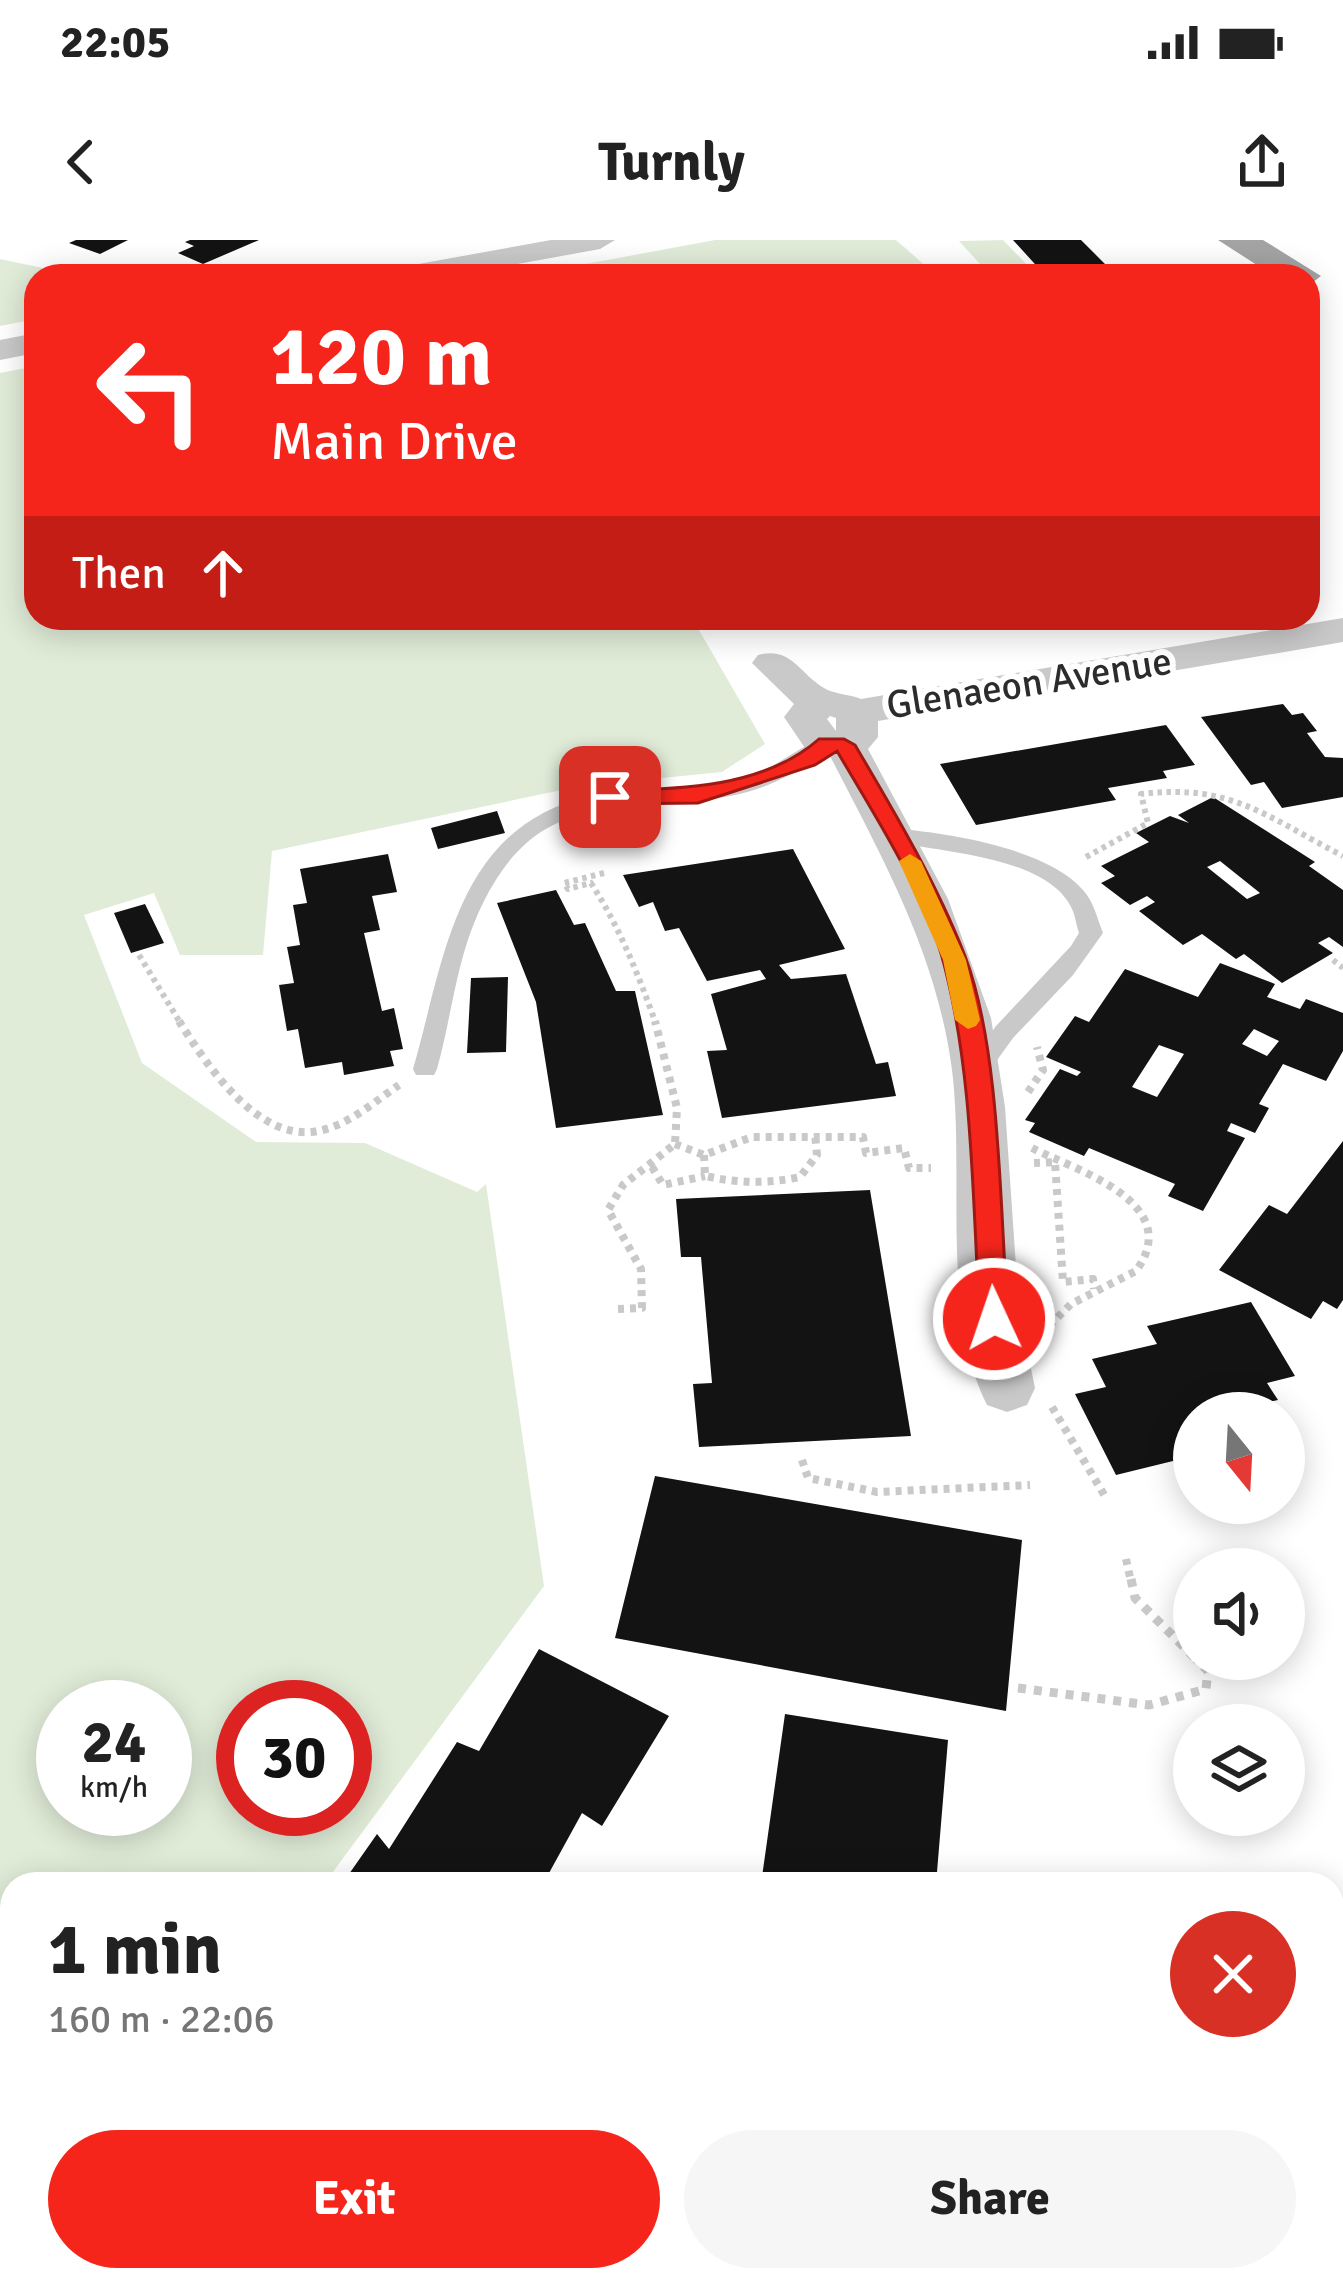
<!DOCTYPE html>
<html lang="en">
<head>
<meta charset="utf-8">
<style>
	:root { --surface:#fff; --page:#f6f6f6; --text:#222; --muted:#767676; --accent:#f5251c }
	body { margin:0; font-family:Signika,sans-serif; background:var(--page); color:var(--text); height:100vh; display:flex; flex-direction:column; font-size:45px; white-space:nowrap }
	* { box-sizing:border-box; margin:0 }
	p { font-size:39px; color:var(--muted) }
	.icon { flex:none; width:66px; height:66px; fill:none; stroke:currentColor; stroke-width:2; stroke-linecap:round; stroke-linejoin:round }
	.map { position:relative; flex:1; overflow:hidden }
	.sheet { position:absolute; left:0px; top:1632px; width:1344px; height:420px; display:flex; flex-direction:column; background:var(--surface); border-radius:36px 36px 0 0; box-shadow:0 6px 30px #0003 }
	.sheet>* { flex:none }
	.top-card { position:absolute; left:24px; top:24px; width:1296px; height:366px; border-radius:36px; box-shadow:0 6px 30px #0003; background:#f5251c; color:#fff; overflow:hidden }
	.needle { width:78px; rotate:162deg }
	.tools { position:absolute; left:1173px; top:1152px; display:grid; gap:24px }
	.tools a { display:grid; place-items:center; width:132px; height:132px; border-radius:50%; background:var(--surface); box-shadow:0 6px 30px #0003; font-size:60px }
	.speed { position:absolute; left:36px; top:1440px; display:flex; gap:24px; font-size:60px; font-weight:700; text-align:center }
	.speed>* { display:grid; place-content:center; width:156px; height:156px; border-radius:50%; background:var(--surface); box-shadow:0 6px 30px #0003; line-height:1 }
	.speed small { font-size:30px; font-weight:400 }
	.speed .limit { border:18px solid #d22; background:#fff; color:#111 }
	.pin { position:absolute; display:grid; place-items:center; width:102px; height:102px; color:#fff; margin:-51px; border-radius:24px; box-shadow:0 6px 18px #0006 }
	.me { position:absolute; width:132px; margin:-66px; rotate:357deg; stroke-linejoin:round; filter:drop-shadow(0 0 9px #0008) }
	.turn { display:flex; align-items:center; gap:42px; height:252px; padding:0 48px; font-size:54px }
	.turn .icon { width:156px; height:156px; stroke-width:2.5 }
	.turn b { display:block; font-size:84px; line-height:102px }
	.then { display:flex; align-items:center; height:114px; padding:0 48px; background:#0003; gap:24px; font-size:45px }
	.round { display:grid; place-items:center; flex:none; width:126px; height:126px; border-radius:63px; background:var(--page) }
	.headline { display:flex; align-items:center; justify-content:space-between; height:204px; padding:0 48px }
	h1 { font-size:72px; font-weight:800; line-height:90px }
	.button { display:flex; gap:24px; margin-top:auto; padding:24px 48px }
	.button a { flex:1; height:138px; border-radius:72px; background:var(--accent); color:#fff; font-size:48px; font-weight:800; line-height:138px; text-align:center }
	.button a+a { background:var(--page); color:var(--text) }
	.status { display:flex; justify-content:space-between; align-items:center; height:84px; padding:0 60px; background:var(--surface); direction:ltr }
	.status svg { height:33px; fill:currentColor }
	header { display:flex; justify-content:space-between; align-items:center; height:156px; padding:0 48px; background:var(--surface); font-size:54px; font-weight:800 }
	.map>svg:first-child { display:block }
	.green { fill:#e0ecd8; fill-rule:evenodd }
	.building { fill:#131313; fill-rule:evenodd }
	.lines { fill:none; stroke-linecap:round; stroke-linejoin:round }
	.path-far2 { stroke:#c9c9c9; stroke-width:6; stroke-dasharray:4.5 4.5; stroke-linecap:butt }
	.path-far1 { stroke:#c9c9c9; stroke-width:8; stroke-dasharray:6 6; stroke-linecap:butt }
	.path { stroke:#c9c9c9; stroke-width:9; stroke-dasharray:8 8; stroke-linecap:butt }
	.lane { fill:#c9c9c9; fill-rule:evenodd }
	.street { fill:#c9c9c9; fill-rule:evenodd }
	.primary { fill:#a4a4a4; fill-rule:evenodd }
	.route { fill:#f5251c; stroke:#9f1812; stroke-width:3 }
	.slow { fill:#f59e0b }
	.labels { text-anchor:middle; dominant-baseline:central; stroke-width:12; stroke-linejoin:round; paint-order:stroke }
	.far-street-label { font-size:39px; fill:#2c2c2c; stroke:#fff }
</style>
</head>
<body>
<div class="status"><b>22:05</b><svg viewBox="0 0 49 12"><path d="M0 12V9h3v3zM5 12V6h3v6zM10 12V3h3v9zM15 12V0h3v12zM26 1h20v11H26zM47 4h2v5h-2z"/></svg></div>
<header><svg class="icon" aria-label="back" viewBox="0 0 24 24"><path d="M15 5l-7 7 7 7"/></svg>Turnly<svg class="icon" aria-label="share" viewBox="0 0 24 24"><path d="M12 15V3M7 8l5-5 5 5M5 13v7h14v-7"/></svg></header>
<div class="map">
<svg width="1343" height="2052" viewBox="0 0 1343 2052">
	<rect width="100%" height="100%" fill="#fff"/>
	<path class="green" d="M 715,0 L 896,0 L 937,36 L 521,36 Z
		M 1003,0 L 1038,36 L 991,36 L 959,1 Z
		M 0,19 L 81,36 L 36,36 L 36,79 L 0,86 Z
		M 36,126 L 36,378 L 692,378 L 765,504 L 722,532 L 581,546 L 272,611 L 263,715 L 180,715 L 154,653 L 84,675 L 142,823 L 256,902 L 365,903 L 477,952 L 486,944 L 544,1346 L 324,1644 L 12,1644 L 12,2040 L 54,2040 L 50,2052 L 0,2052 L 0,133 ZM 63,1467 L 165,1467 L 165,1569 L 63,1569 ZM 243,1467 L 345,1467 L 345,1569 L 243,1569 Z"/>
	<path class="building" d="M 76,0 L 128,0 L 100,14 L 69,3 Z
		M 259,0 L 203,24 L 178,13 L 194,6 L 185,2 L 190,0 Z
		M 1013,0 L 1081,0 L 1106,25 L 1044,34 Z
		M 1283,464 L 1292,475 L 1303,473 L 1317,491 L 1307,493 L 1325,517 L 1343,518 L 1343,557 L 1282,568 L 1264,542 L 1251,545 L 1201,477 Z
		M 1166,485 L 1195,525 L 1163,531 L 1167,538 L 1108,548 L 1116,560 L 976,585 L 940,524 Z
		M 1213,557 L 1315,622 L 1309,626 L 1343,650 L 1343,707 L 1329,697 L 1318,703 L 1333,713 L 1282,743 L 1244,714 L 1236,719 L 1202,694 L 1183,705 L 1139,671 L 1155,662 L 1147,656 L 1130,665 L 1101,643 L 1115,636 L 1101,626 L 1149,602 L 1136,593 L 1170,576 L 1189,583 L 1178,575 ZM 1220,621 L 1260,653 L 1247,659 L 1207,627 Z
		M 497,571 L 505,593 L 438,609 L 431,588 Z
		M 793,609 L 845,709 L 779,725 L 791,739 L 846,734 L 876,824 L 888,822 L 896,856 L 722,878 L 707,811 L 727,810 L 711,754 L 766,739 L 760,730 L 707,741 L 679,688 L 665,691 L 653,662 L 639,667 L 623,635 Z
		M 388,614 L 397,652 L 372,656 L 380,690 L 364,693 L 382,771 L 394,768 L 403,809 L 390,811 L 394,826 L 344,835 L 342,822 L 305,828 L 298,789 L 287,791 L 279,745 L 294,743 L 287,707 L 300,705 L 293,665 L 307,663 L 300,629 Z
		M 556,650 L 574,685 L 585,683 L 616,751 L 635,751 L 663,875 L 556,888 L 536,762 L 497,663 Z
		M 145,664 L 164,703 L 131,713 L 114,673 Z
		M 1220,723 L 1275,744 L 1267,757 L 1300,769 L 1306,759 L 1343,773 L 1343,811 L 1326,841 L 1283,824 L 1259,864 L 1269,868 L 1255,893 L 1231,883 L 1227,891 L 1245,898 L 1203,971 L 1168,956 L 1175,944 L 1089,908 L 1084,916 L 1029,892 L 1035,883 L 1025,880 L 1060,829 L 1077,836 L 1081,832 L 1046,817 L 1075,776 L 1089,782 L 1125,729 L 1198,757 ZM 1254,789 L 1279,801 L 1267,816 L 1242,804 ZM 1159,805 L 1184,814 L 1157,857 L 1132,847 Z
		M 508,737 L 506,812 L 467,813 L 471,738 Z
		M 1343,901 L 1343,1060 L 1337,1069 L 1323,1061 L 1311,1079 L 1219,1030 L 1269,965 L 1287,974 Z
		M 870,950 L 911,1196 L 699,1207 L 693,1144 L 712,1143 L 701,1017 L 681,1017 L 676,959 Z
		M 1251,1062 L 1295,1136 L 1267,1143 L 1278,1160 L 1249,1166 L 1253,1173 L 1194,1173 L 1194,1230 L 1180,1234 L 1173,1221 L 1116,1235 L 1075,1154 L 1106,1147 L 1092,1119 L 1157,1104 L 1147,1086 Z
		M 655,1236 L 1022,1300 L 1006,1471 L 615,1398 Z
		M 539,1409 L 669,1476 L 602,1586 L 582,1573 L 543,1644 L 342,1644 L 377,1594 L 389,1609 L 457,1502 L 479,1511 Z
		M 785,1474 L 948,1500 L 936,1644 L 761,1644 Z
		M 1343,1678 L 1343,1818 L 1332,1822 L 1332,1681 Z
		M 153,2040 L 335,2040 L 328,2052 L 146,2052 Z"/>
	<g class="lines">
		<path class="path-far2" d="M 1086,617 L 1148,583 L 1141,554 C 1231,543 1267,577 1343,616
			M 604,633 L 564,643 L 568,649 L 591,643 C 620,688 638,734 656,784
			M 139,715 L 181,784
			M 1333,720 L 1343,728"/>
		<path class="path-far1" d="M 179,781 C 206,824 258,903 318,891 C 349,885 374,862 399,845
			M 1028,852 L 1043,830 L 1037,807
			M 675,904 L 704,915 L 752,897 L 863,897 L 866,913 L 904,908 L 909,928 L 931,928
			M 1032,908 C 1075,930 1186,962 1136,1031 L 1071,1064 L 1049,1086
			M 704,915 L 705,936 C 737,943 767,944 800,937 L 817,915 L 815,893
			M 1034,923 L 1055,922 L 1063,1042 L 1093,1039 L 1094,1049
			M 652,927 L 663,945 L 705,936
			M 618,1069 L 642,1068 L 641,1029 L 608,970 L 623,945 L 675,904 L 677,868 L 655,781
			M 1052,1167 L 1106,1258
			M 802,1220 L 808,1238 L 877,1252 L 1030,1245
			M 1126,1319 L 1131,1342"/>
		<path class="path" d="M 1131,1339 L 1135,1358 L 1194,1417
			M 1018,1448 L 1149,1465 L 1206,1449 L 1208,1431 L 1196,1419"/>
		<path class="lane" d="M 827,497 L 837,503 L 834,507 C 802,529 773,547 735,555 C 621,579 537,540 477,676 C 456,724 451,779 437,829 L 434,835 L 416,835 L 413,829 C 445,719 455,586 591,556 C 636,546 683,551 728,543 C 771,535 792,508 827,497 Z
			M 898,589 C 950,593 1048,609 1083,650 C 1094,662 1097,678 1103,693 L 1073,735 L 1013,798 L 987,834 L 978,837 L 966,828 L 996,786 L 1071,706 L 1079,693 C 1076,684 1075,673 1070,665 C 1043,616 938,612 890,601 L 890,591 Z"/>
		<path class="street" d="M 551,0 L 615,0 L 600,9 L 452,36 L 387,36 L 402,27 Z
			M 36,93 L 36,113 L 0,120 L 0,100 Z
			M 1343,378 L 1343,402 L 878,481 L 878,497 L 868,509 L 948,659 L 991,778 L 1005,867 L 1019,1070 L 1035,1148 L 1027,1165 L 1007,1172 L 987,1165 C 940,1071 965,933 952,830 C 937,714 882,617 830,516 L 807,511 L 784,477 L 794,464 L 752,423 L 758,415 C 791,406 799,433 824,448 C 833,454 849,454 861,459 ZM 830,476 L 836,478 L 836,491 L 827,479 Z"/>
		<path class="primary" d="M 1218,0 L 1263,0 L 1321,36 L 1308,46 L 1308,36 L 1274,36 Z"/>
	</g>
	<path class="route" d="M 819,499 L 844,499 L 855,505 C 895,573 936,642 965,716 C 1001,810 1000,975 1008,1079 L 994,1090 L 980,1079 C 972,961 974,839 944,724 C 925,653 874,574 837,511 L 815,525 L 698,563 L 610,564 L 600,557 L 610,550 C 680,550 765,547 819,499 Z"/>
	<path class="slow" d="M 910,614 L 921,621 L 966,720 L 980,780 L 976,786 L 968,789 L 955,780 L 943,720 L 899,621 Z"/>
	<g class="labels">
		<g class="far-street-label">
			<text transform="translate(1029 443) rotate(-9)">Glenaeon Avenue</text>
		</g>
	</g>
</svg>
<div class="tools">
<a><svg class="needle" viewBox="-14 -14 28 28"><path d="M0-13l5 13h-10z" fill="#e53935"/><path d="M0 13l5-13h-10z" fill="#767676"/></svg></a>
<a><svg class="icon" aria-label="sound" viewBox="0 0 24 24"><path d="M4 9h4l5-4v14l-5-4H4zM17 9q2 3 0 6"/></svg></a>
<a><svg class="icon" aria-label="layers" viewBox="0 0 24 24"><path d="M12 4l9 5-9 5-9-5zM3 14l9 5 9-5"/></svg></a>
</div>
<div class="speed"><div>24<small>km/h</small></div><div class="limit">30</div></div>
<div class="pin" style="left:610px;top:557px;background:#d93025"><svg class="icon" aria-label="arrive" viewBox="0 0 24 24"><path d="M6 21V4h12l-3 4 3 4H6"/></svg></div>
<svg class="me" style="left:994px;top:1079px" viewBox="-20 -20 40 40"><circle r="17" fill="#f5251c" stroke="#fff" stroke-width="3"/><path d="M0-11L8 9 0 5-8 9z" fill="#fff"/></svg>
<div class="top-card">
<div class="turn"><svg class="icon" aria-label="left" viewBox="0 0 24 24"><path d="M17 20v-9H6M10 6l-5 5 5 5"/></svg><div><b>120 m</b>Main Drive</div></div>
<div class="then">Then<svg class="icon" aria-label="ahead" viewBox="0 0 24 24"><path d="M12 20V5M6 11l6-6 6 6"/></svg></div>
</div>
<section class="sheet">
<div class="headline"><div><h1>1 min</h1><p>160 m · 22:06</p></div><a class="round" style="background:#d93025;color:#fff"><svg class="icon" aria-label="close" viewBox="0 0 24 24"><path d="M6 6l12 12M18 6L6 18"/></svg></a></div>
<div class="button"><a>Exit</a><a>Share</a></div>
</section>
</div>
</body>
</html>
